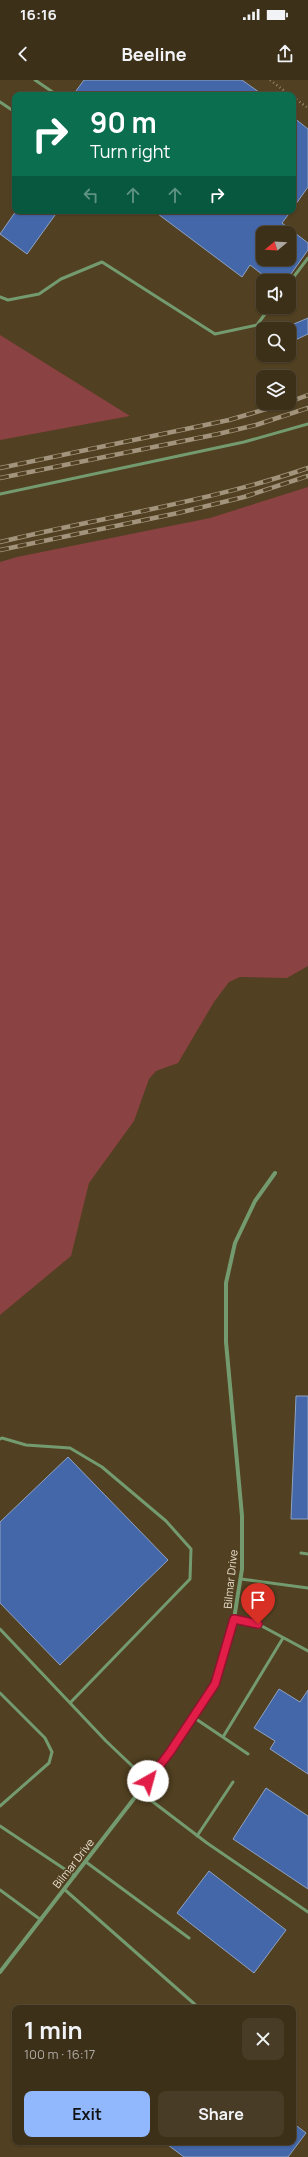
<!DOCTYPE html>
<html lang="en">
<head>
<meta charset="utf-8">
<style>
	:root { --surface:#3d3019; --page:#483c26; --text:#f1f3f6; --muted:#ada9a2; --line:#564b38; --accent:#91b8fd }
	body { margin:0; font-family:Manrope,sans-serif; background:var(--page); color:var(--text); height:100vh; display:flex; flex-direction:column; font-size:15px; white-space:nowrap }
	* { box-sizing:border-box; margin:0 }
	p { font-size:13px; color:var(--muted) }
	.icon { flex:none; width:22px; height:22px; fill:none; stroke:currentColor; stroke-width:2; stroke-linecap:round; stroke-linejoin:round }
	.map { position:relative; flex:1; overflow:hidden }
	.sheet { position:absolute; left:12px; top:1925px; width:284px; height:140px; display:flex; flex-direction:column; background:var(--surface); border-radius:8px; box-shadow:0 1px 3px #0004,0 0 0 1px var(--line) }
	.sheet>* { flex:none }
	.banner { position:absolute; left:12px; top:12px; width:284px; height:122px; border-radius:8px; box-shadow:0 1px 3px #0004,0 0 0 1px var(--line); background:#0b6e4f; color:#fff; overflow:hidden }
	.needle { width:26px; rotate:252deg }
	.tools { position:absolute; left:256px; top:146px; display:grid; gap:8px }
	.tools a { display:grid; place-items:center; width:40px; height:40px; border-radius:8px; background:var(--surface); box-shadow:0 1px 3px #0004,0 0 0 1px var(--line); font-size:20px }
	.pin { position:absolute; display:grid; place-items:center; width:34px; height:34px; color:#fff; margin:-41px -17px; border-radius:50% 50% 50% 0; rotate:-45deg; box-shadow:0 0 4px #0007 }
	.pin .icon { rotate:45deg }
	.me { position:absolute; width:44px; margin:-22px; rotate:38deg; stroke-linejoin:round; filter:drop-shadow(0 0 3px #0008) }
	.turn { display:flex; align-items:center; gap:14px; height:84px; padding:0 12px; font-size:18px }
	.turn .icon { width:52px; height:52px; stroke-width:2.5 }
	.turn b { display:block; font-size:28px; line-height:34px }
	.lanes { display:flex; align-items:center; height:38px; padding:0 12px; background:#0003; justify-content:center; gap:20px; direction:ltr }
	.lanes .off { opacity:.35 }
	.round { display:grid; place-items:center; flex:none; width:42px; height:42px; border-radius:8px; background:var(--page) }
	.overview { display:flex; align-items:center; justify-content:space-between; height:68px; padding:0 12px }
	h1 { font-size:24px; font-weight:700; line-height:30px }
	.cta { display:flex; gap:8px; margin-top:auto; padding:8px 12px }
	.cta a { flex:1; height:46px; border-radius:8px; background:var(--accent); color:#111; font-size:16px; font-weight:700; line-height:46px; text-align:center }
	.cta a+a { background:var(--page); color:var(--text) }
	.status { display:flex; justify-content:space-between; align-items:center; height:28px; padding:0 20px; background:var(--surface); direction:ltr }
	.status svg { height:11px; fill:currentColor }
	header { display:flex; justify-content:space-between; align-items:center; height:52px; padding:0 12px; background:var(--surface); font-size:18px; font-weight:700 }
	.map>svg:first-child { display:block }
	.green { fill:#8b4242 }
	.building { fill:#4367a8; stroke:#8fa2c2; fill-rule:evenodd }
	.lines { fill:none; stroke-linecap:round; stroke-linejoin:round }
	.path { stroke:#998b72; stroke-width:2.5; stroke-dasharray:1 3; stroke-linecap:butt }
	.service { stroke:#749b6f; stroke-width:3 }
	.minor { stroke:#749b6f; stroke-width:4 }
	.rail-casing { stroke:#a2947c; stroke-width:4.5 }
	.rail { stroke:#514021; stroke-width:3; stroke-dasharray:9; stroke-linecap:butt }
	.route-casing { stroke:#92132f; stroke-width:10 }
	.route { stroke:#e11d48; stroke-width:7 }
	.labels { text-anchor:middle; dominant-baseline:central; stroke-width:3.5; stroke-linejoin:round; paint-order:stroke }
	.street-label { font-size:11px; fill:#e8decc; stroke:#514021 }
</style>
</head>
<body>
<div class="status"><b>16:16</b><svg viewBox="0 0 49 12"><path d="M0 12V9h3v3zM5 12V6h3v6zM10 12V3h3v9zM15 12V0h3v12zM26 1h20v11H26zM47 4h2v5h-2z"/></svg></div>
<header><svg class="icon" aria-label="back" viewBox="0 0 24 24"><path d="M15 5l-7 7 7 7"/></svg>Beeline<svg class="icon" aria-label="share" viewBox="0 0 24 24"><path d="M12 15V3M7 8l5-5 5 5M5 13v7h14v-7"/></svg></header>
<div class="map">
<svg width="308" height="2077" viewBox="0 0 308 2077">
	<rect width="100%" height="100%" fill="#514021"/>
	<path class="green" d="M 0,255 L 130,336 L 0,360 Z
		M 308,407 L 308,886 L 287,898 L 240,897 L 229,902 L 214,922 L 178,983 L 156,991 L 149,999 L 134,1041 L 89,1103 L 71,1176 L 0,1235 L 0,482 L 17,477 L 210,438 Z"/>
	<path class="building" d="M 84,0 L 242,0 L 263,15 L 73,15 Z
		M 293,37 L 308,49 L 308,107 L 293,128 Z
		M 16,131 L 58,131 L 27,174 L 0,154 Z
		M 154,131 L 291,131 L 282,143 L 308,163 L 308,170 L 286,201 L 271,201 L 250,185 L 242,197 ZM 263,153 L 289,153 L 289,179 L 263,179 Z
		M 308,238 L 308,254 L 289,263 L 289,246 Z
		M 296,1316 L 308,1316 L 308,1439 L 291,1439 Z
		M 68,1377 L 168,1480 L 60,1585 L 0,1523 L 0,1442 Z
		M 279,1609 L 300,1622 L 308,1610 L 308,1694 L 270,1669 L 275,1661 L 254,1648 Z
		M 266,1708 L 308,1736 L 308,1809 L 233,1759 Z
		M 209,1791 L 286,1850 L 254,1893 L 177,1833 Z
		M 293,2043 L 306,2053 L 288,2077 L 184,2077 L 164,2062 L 293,2062 Z"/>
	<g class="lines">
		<path class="path" d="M 270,0 L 290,15
			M 293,17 L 308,28"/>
		<path class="service" d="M 35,0 L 57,15
			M 0,22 L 15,32
			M 289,203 L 308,178
			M 0,217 L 8,220 L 39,214 L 61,199 L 102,182 L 215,254 L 257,245 L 270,227
			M 0,414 L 244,362 L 308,344
			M 0,1359 L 2,1358 L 26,1365 L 70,1368 L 102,1387 L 166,1441 L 191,1469 L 190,1499 L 70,1623
			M 301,1473 L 308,1474
			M 241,1499 L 308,1508
			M 234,1539 L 258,1544 L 308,1571
			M 0,1549 L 106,1661 L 148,1701
			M 0,1613 L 45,1658 L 52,1672 L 49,1683 L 0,1726
			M 193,1637 L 248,1674
			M 223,1657 L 283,1558
			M 140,1712 L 207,1763 L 308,1832
			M 0,1746 L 75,1796
			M 197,1756 L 233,1702
			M 86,1782 L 189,1858
			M 64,1809 L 199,1928
			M 0,1810 L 41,1840"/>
		<path class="minor" d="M 0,1892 L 170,1672 L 215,1604 L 234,1539 L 242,1489 L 242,1436 L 226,1262 L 226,1203 L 235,1163 L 255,1121 L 275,1093"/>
		<g class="rail-casing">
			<path id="rail" d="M 289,322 L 308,315
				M 0,388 L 229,340 L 287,323
				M 0,398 L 218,354 L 256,345 L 308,328
				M 0,462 C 103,437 208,422 308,388
				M 0,470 L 178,433 L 244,417 L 308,396"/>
		</g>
		<use href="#rail" class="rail"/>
	</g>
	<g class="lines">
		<g class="route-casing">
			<path id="route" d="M 148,1701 L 170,1672 L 215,1604 L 234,1539 L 258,1544"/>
		</g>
		<use href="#route" class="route"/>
	</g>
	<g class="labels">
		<g class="street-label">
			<text transform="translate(230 1499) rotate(-84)">Bilmar Drive</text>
			<text transform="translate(73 1783) rotate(-52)">Bilmar Drive</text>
		</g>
	</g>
</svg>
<div class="tools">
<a><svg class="needle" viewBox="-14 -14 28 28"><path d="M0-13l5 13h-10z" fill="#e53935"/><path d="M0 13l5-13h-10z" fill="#ada9a2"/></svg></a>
<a><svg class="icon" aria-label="sound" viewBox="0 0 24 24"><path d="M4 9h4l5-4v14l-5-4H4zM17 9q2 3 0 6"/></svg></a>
<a><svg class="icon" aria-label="search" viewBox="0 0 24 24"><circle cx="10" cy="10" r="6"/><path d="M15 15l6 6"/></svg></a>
<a><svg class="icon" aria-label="layers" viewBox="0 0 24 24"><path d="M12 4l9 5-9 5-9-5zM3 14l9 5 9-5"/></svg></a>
</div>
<div class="pin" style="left:258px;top:1544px;background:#d93025"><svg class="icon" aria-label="arrive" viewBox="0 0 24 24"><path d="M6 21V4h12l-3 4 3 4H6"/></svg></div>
<svg class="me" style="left:148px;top:1701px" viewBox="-20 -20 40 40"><circle r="19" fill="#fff"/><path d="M0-13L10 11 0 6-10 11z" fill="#e11d48"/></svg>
<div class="banner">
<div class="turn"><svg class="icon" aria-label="right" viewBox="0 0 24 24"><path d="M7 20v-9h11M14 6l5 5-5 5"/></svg><div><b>90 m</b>Turn right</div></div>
<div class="lanes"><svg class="icon off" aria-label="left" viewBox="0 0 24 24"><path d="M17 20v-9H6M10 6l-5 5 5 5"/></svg><svg class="icon off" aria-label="ahead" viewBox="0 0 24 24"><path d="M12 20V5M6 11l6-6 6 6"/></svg><svg class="icon off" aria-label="ahead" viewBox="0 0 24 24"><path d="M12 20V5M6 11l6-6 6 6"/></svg><svg class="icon" aria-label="right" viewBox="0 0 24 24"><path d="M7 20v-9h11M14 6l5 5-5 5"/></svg></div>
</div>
<section class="sheet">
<div class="overview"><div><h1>1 min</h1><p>100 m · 16:17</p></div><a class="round"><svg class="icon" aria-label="close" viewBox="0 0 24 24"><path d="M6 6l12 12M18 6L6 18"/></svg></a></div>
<div class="cta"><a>Exit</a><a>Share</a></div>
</section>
</div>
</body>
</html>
